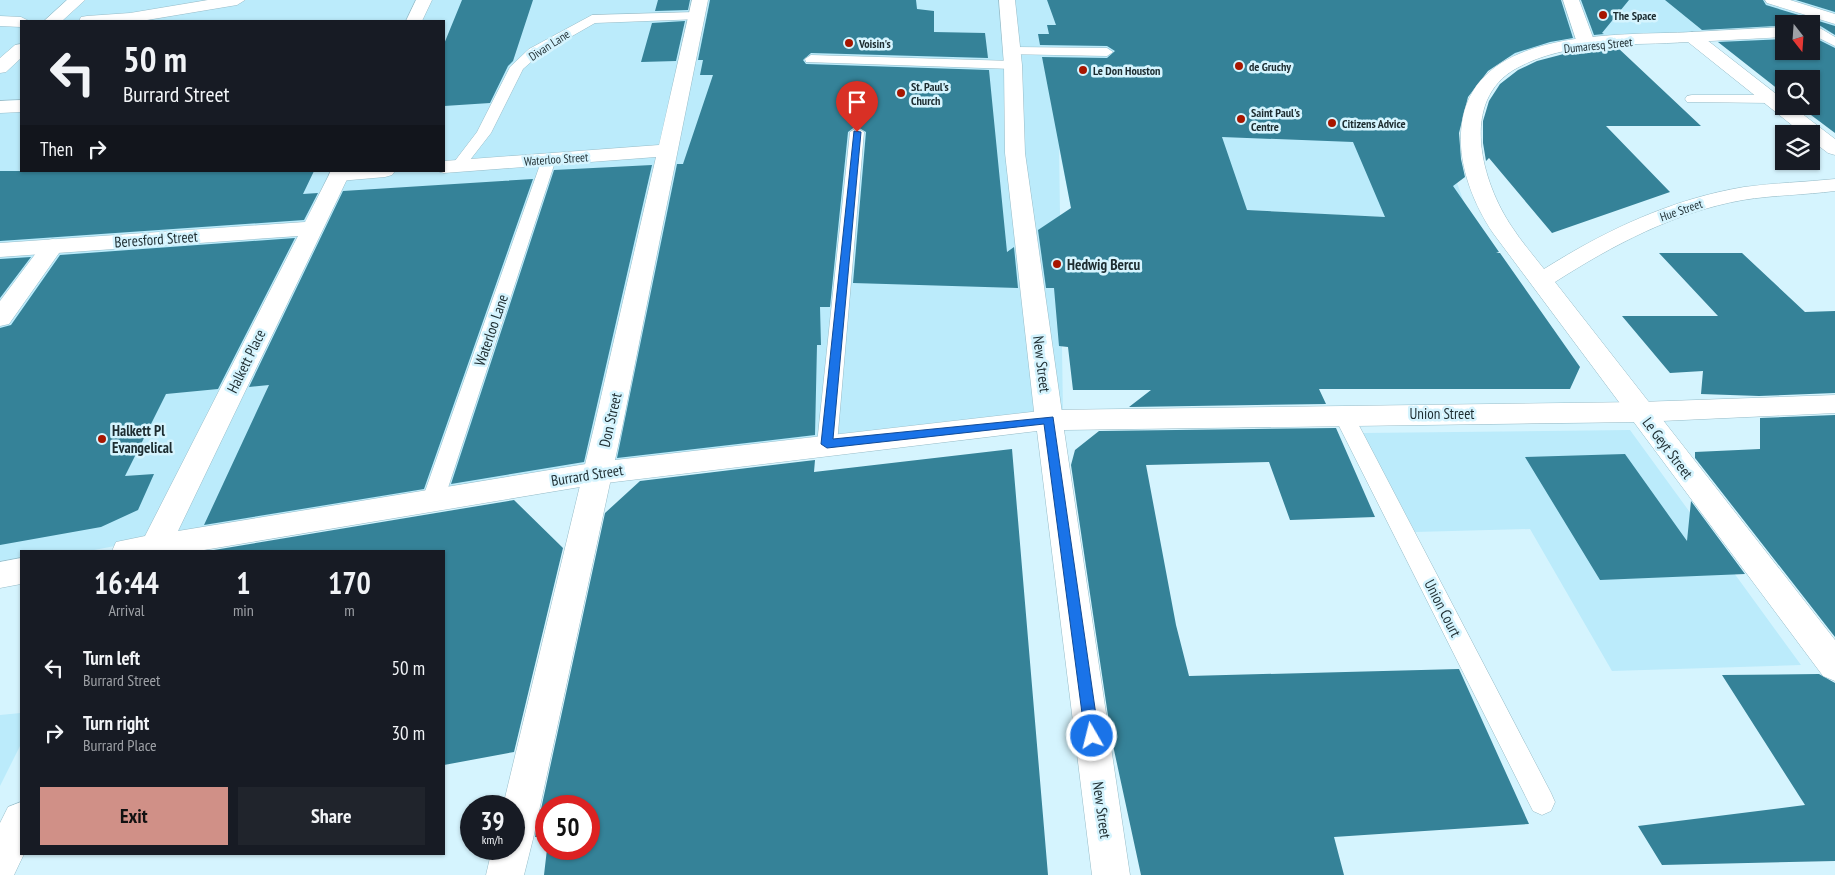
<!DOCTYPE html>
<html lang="en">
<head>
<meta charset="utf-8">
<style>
	:root { --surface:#171b24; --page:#20242c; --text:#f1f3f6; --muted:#9ea1a6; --accent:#d09087 }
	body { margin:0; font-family:"PT Sans Narrow",sans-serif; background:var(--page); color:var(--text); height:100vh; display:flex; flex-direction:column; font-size:19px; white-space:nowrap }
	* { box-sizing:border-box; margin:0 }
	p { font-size:16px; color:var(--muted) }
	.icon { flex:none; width:28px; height:28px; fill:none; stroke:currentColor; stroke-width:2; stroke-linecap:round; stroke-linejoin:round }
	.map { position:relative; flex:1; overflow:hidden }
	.side { position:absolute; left:20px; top:550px; width:425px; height:305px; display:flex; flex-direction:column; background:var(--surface); border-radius:0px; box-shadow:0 1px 4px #0004 }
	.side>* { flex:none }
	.hud { position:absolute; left:20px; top:20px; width:425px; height:152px; border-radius:0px; box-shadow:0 1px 4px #0004; background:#171b24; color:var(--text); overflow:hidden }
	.needle { width:32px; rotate:163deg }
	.fabs { position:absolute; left:1775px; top:15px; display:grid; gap:10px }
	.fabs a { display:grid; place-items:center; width:45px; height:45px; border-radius:0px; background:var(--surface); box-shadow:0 1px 4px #0004; font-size:25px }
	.speed { position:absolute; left:460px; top:795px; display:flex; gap:10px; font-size:25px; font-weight:700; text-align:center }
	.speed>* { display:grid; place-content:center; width:65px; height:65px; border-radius:50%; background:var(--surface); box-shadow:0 1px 4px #0004; line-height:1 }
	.speed small { font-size:12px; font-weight:400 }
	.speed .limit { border:8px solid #d22; background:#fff; color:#111 }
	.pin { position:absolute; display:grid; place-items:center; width:42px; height:42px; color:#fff; margin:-51px -21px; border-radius:50% 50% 50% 0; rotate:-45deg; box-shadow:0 0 5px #0007 }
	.pin .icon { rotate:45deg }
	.me { position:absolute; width:55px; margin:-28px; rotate:352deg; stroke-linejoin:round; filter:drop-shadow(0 0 4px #0008) }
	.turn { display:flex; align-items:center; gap:18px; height:105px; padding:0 20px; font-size:22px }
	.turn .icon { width:65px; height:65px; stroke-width:2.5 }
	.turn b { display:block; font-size:35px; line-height:42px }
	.then { display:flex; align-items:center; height:48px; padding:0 20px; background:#0003; gap:10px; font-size:19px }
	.eta { display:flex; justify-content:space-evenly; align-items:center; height:85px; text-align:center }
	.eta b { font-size:30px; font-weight:800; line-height:35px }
	.button { display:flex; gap:10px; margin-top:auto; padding:10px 20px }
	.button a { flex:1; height:58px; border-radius:0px; background:var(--accent); color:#111; font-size:20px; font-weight:800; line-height:58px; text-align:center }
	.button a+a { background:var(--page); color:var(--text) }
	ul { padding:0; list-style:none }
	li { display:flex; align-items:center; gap:15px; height:65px; padding:0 20px }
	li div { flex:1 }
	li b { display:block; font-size:19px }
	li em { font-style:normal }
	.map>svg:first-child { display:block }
	.built { fill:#bbebfb; fill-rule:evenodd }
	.building { fill:#358298; fill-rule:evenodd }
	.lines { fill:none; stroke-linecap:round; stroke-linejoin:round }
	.service-casing { stroke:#97bcc8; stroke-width:1 }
	.pedestrian-casing { stroke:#97bcc8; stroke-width:1 }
	.minor-casing { stroke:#97bcc8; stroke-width:1 }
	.secondary-casing { stroke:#97bcc8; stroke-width:1 }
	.service { fill:#fff; fill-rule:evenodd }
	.pedestrian { fill:#fff; fill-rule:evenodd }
	.minor { fill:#fff; fill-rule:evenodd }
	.secondary { fill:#fff; fill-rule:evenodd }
	.route { fill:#1a73e8; stroke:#114b97 }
	.poi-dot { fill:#a71600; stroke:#d5f4fe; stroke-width:2 }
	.labels { text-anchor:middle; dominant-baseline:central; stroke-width:5; stroke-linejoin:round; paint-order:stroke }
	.far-poi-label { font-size:12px; font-weight:bold; fill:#1d2c30; stroke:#d5f4fe; text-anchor:start }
	.far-street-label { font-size:12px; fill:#1d2c30; stroke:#d5f4fe }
	.street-label { font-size:15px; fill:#1d2c30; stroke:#d5f4fe }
	.poi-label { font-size:15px; font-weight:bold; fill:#1d2c30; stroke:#d5f4fe; text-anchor:start }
</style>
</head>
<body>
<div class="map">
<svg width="1835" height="875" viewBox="0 0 1835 875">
	<rect width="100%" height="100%" fill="#d5f4fe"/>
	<path class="built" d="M 0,0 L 1835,0 L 1835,131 L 1811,106 L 1811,79 L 1784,79 L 1784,92 L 1717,41 L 1784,38 L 1784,51 L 1811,51 L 1811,36 L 1834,35 L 1811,23 L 1784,24 L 1784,26 L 1731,32 L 1560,43 L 1503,59 L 1428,102 L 1471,222 L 1247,210 L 1071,208 L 1059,148 L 1063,413 L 182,533 L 89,551 L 21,551 L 21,564 L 0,568 ZM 21,21 L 444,21 L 444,171 L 21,171 Z
		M 1630,430 L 1801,665 L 1612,671 L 1530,529 L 1415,532 L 1363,433 Z
		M 21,713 L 21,744 L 0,786 L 0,715 Z"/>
	<path class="building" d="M 462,0 L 533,0 L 513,61 L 508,66 L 490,103 L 444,106 L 444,44 Z
		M 658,0 L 690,0 L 688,10 L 655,11 Z
		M 710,0 L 916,0 L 917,9 L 934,11 L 934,32 L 985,33 L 988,58 L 811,53 L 803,60 L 806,64 L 989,70 L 1007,252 L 1014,247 L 1018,288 L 853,283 L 866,132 L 856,126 L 848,132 L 830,307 L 820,307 L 821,345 L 817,345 L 815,435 L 617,458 L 677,164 L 683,164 L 713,75 L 700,75 L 703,60 L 698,60 Z
		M 1047,0 L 1561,0 L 1573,38 L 1550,42 L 1515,53 L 1488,71 L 1468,97 L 1459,133 L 1461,159 L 1465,177 L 1453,186 L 1499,252 L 1496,253 L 1500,253 L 1580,367 L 1570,389 L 1319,389 L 1326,404 L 1129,407 L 1151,390 L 1073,390 L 1068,347 L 1059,346 L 1054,288 L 1046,288 L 1038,230 L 1071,208 L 1042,57 L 1107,58 L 1115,51 L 1107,46 L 1040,45 L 1038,34 L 1049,34 L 1047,25 L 1056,25 ZM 1222,137 L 1353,142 L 1385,217 L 1247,210 Z
		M 1581,0 L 1629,0 L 1602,33 L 1604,34 L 1594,35 Z
		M 1665,0 L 1763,0 L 1766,5 L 1835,26 L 1835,35 L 1819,25 L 1811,24 L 1702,30 Z
		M 1796,0 L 1835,0 L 1835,12 Z
		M 685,21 L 676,61 L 641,62 L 652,23 Z
		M 1811,36 L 1835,48 L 1835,133 L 1799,106 L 1811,106 L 1811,79 L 1784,79 L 1784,94 L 1718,42 L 1784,39 L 1784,51 L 1811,51 Z
		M 1617,47 L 1701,126 L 1606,126 L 1670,192 L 1552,233 L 1489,158 L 1486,161 L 1483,143 L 1483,121 L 1489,101 L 1500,84 L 1518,70 L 1537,61 L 1579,50 Z
		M 652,165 L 584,462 L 451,484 L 554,170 Z
		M 0,171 L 314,171 L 303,194 L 318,193 L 304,220 L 0,241 Z
		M 533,179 L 424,489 L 204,525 L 269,385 L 249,387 L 343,191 Z
		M 295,238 L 218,389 L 166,394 L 125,476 L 154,474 L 138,510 L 101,527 L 0,545 L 0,328 L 11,325 L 60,255 Z
		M 1659,253 L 1742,253 L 1805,312 L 1835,311 L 1835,393 L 1759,396 L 1701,394 L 1703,371 L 1670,373 L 1622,316 L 1718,316 Z
		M 31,257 L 0,298 L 0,259 Z
		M 1835,415 L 1835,637 L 1695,458 L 1695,452 L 1760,449 L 1760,418 Z
		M 1336,428 L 1375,517 L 1290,520 L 1269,462 L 1146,465 L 1176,625 L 1189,676 L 1459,669 L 1529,824 L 1334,837 L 1344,875 L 1141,875 L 1111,736 L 1071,465 L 1075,450 L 1099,431 Z
		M 1012,449 L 1048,875 L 544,875 L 547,849 L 589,849 L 589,806 L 546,806 L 546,837 L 535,837 L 605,513 L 640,481 L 815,460 L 814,472 Z
		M 1625,454 L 1687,541 L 1691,501 L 1745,574 L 1600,580 L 1525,457 Z
		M 514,500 L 563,548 L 514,752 L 444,765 L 444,551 L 208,551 Z
		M 1819,674 L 1835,683 L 1835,861 L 1662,865 L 1638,826 L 1805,805 L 1722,675 Z"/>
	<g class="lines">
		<g class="service-casing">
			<path id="service" d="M 696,12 L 700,13 L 702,16 L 700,19 L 595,23 L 539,55 L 523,69 L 491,133 L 463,169 L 453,169 L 451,166 L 477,132 L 510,67 L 529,49 L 592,15 Z
				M 1811,27 L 1818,27 L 1835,37 L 1835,46 L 1811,34 Z
				M 1011,47 L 1107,48 L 1113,52 L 1107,56 L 1006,54 L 1005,51 L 1006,48 Z
				M 811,55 L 1013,61 L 1020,65 L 1013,69 L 806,62 L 805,59 Z
				M 1692,95 L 1772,95 L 1779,99 L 1772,103 L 1687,102 L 1685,99 L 1687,96 Z
				M 857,128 L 864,132 L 837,444 L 834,449 L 827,451 L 820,449 L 817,444 L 850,132 Z
				M 549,155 L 556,159 L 444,500 L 440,506 L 433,508 L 426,506 L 422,500 L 542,159 Z
				M 1343,407 L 1350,409 L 1353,414 L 1551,793 L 1555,802 L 1551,811 L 1542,815 L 1533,811 L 1333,414 L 1336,409 Z"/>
		</g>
		<g class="pedestrian-casing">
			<path id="pedestrian" d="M 67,0 L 85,0 L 62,21 L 44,21 Z
				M 208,0 L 245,0 L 237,5 L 141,21 L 79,21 L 81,17 L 87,16 L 130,13 Z
				M 999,0 L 1015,0 L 1022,65 L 1025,153 L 1063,420 L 1059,427 L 1049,430 L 1039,427 L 1035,420 L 1005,153 L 1004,65 Z
				M 1563,0 L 1579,0 L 1595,43 L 1592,47 L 1580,47 L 1577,43 Z
				M 1765,0 L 1790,0 L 1835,14 L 1835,24 L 1767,3 Z
				M 0,16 L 21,17 L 29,21 L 21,21 L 21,27 L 0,26 Z
				M 1784,27 L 1784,37 L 1692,42 L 1686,41 L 1683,37 L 1686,33 L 1692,32 Z
				M 21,44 L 21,58 L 6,72 L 0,73 L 0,58 L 15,45 Z
				M 21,100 L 21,112 L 0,113 L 0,101 Z"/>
		</g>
		<g class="minor-casing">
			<path id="minor" d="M 692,0 L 708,0 L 623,423 L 533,839 L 524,875 L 486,875 L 492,849 L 514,849 L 514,806 L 503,806 L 595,423 L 656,157 L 444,173 L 437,171 L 444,171 L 444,161 L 659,145 Z
				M 1692,32 L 1698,33 L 1784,100 L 1784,106 L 1792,106 L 1835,139 L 1835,155 L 1828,153 L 1811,140 L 1811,134 L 1803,134 L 1688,42 C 1632,46 1568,40 1517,68 C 1458,100 1482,183 1512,227 C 1521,241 1533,255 1544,269 C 1606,230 1672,199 1744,187 C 1774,183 1805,182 1835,179 L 1835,191 C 1805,195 1774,195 1743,200 C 1675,212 1613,245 1555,282 L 1835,640 L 1835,681 L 1823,676 L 1493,233 C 1474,205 1459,167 1461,133 C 1466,26 1616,36 1692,32 Z
				M 331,171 L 395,171 L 392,175 L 385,177 L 339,181 L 332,179 L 329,175 Z
				M 53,239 L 61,241 L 64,246 L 9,324 L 0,326 L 0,301 L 45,241 Z
				M 21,802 L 21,854 L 24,854 L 14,875 L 0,875 L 0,823 L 8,807 Z"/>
		</g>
		<g class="secondary-casing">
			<path id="secondary" d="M 416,0 L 432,0 L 422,21 L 406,21 Z
				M 331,171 L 351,171 L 178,531 L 598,462 L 1049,410 L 1640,402 L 1835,395 L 1835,413 L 1640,422 L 1064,430 L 1130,875 L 1092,875 L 1037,431 L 598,484 L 198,551 L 112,551 L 116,542 L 145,536 L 298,236 L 0,257 L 0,243 L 305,222 Z
				M 21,558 L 21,584 L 0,588 L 0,562 Z"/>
		</g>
		<use href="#service" class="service"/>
		<use href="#pedestrian" class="pedestrian"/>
		<use href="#minor" class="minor"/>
		<use href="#secondary" class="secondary"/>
	</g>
	<path class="route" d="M 854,131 L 861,132 L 833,439 L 1053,417 L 1099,736 L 1097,741 L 1092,743 L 1087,741 L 1085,736 L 1044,424 L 827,448 L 821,444 Z"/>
	<g class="poi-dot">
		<circle cx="1603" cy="15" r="5"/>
		<circle cx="849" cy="43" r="5"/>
		<circle cx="1239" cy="66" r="5"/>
		<circle cx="1083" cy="70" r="5"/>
		<circle cx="901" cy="93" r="5"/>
		<circle cx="1241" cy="119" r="5"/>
		<circle cx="1332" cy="123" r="5"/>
		<circle cx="1057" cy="264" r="5"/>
		<circle cx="102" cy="439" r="5"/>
	</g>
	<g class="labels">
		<g class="far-poi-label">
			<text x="1613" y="15">The Space</text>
			<text x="859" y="43">Voisin's</text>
			<text x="1249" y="66">de Gruchy</text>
			<text x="1093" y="70">Le Don Houston</text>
			<text x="911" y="86">St. Paul's<tspan x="911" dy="14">Church</tspan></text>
			<text x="1251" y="112">Saint Paul's<tspan x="1251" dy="14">Centre</tspan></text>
			<text x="1342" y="123">Citizens Advice</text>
		</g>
		<g class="far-street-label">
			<text transform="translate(549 45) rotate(-33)">Divan Lane</text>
			<text transform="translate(1598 45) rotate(-6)">Dumaresq Street</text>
			<text transform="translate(556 159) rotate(-4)">Waterloo Street</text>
			<text transform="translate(1681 210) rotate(-19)">Hue Street</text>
		</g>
		<g class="street-label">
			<text transform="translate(156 239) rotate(-4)">Beresford Street</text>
			<text transform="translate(491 330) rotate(-71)">Waterloo Lane</text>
			<text transform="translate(246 361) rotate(-64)">Halkett Place</text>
			<text transform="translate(1042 364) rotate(83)">New Street</text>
			<text x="1442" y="413">Union Street</text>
			<text transform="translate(610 420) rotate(-77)">Don Street</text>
			<text transform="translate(1668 448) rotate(53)">Le Geyt Street</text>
			<text transform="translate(587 475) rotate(-9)">Burrard Street</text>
			<text transform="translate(1443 608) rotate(63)">Union Court</text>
			<text transform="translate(1102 810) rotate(82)">New Street</text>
		</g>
		<g class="poi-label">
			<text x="1067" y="264">Hedwig Bercu</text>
			<text x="112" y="430">Halkett Pl<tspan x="112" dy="17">Evangelical</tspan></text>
		</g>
	</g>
</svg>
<div class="fabs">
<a><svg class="needle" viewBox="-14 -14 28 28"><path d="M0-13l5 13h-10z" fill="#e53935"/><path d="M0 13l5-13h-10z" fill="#9ea1a6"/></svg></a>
<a><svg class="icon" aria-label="search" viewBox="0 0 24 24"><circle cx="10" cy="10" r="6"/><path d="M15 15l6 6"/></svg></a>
<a><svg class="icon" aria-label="layers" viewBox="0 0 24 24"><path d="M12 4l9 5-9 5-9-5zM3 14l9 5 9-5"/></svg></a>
</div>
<div class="speed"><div>39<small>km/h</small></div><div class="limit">50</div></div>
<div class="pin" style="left:857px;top:132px;background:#d93025"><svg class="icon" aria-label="arrive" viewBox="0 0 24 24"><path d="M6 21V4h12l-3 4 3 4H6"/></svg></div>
<svg class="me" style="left:1092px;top:736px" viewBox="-20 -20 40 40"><circle r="17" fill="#1a73e8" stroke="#fff" stroke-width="3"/><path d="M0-11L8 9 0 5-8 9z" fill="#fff"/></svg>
<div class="hud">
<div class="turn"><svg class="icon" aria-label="left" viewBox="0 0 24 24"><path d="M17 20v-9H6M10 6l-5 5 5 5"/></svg><div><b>50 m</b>Burrard Street</div></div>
<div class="then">Then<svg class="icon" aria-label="right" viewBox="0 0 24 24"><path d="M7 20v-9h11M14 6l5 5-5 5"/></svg></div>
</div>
<section class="side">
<div class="eta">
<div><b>16:44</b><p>Arrival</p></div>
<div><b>1</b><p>min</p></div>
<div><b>170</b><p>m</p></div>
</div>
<ul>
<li><svg class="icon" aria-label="left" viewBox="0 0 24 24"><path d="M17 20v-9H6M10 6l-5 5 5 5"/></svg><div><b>Turn left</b><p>Burrard Street</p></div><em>50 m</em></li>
<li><svg class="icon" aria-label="right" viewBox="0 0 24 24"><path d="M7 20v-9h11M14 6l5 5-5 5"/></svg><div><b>Turn right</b><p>Burrard Place</p></div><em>30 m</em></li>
</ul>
<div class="button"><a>Exit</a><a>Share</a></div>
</section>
</div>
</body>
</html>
